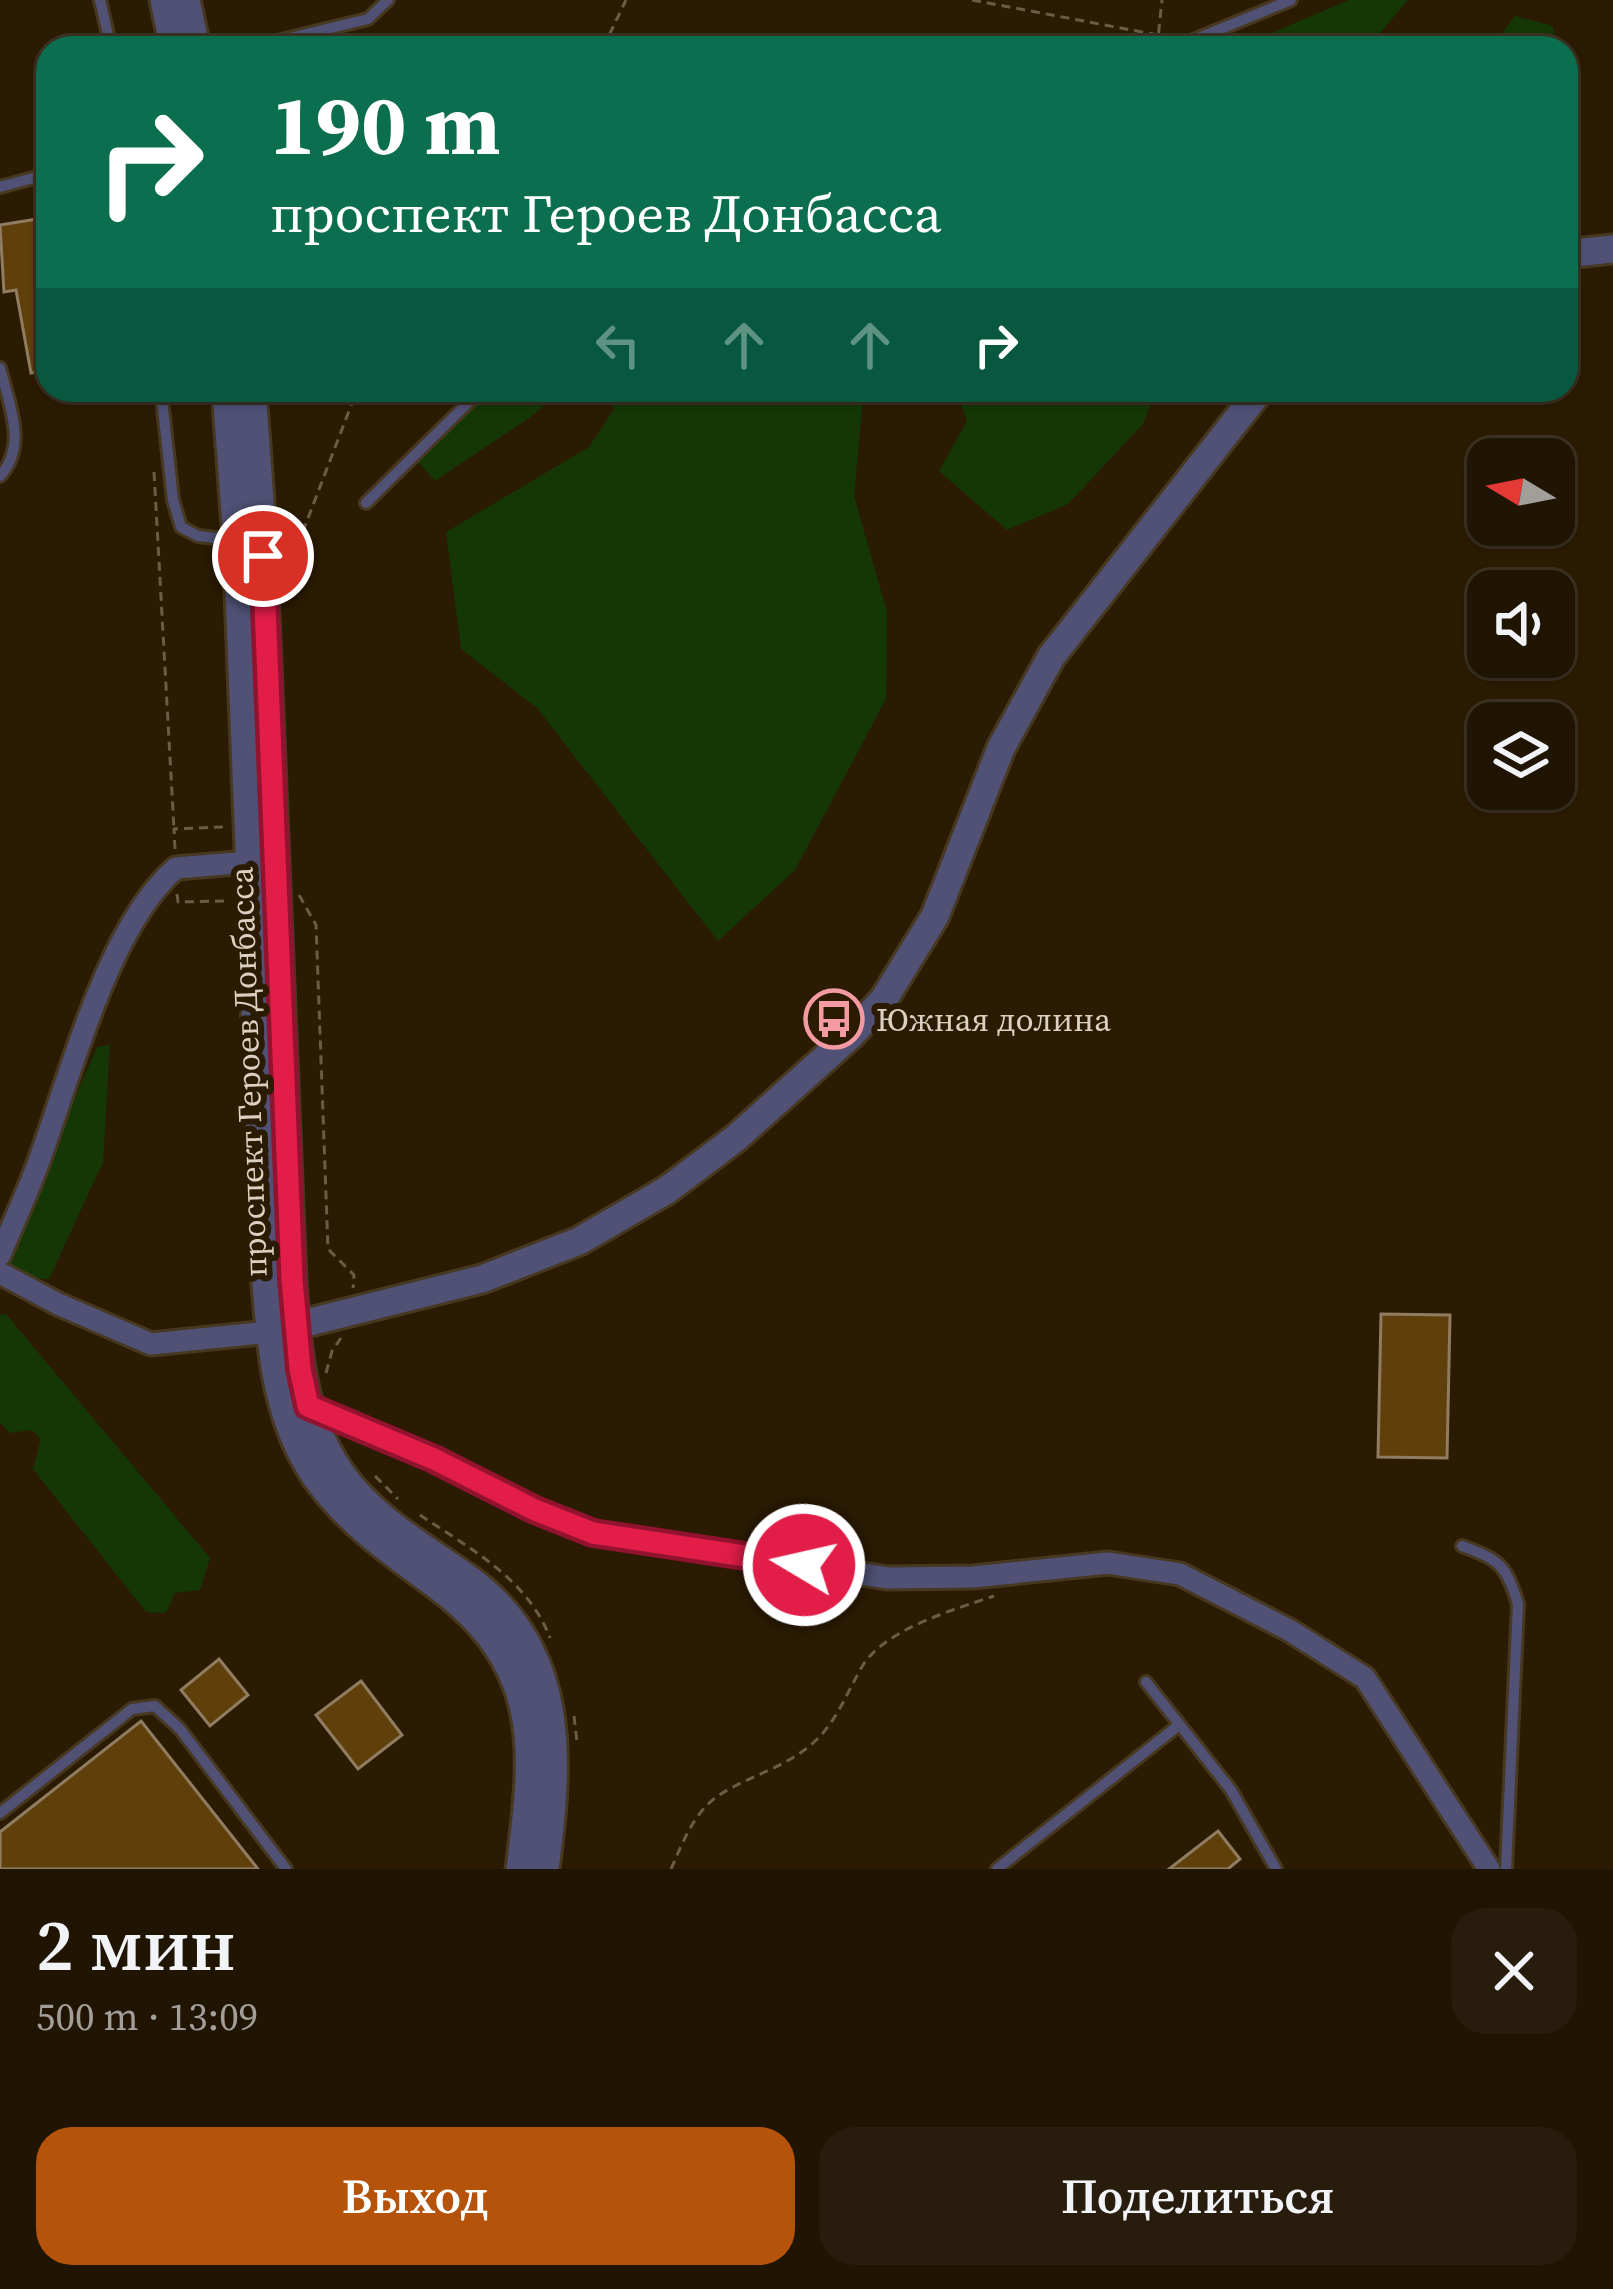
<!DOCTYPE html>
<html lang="ru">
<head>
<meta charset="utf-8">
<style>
	:root { --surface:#201402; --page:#281d0c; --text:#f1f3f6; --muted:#a29e99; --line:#3d3324; --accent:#b45309 }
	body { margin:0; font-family:"Source Serif 4",serif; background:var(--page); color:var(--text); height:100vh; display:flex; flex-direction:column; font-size:45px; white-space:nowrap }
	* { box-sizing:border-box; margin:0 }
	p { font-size:39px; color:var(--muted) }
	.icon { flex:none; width:66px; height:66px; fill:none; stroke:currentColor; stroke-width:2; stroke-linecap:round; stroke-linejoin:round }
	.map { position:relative; height:1869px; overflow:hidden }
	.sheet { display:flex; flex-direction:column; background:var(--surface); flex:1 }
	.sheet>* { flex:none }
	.banner { position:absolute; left:36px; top:36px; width:1542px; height:366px; border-radius:36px; box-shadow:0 3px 9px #0004,0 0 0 3px var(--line); background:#0b6e4f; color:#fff; overflow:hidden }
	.needle { width:78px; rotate:280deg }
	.controls { position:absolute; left:1467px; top:438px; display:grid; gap:24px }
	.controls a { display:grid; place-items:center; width:108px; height:108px; border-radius:24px; background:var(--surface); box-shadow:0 3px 9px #0004,0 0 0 3px var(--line); font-size:60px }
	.pin { position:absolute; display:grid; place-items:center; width:102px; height:102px; color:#fff; margin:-51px; border:6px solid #fff; border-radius:50%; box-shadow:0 3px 12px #0007 }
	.me { position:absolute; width:132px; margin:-66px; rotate:279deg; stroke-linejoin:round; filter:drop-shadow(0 0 9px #0008) }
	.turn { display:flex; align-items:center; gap:42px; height:252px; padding:0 36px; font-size:54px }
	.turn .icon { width:156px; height:156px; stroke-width:2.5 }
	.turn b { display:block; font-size:84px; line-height:102px }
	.lanes { display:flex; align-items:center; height:114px; padding:0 36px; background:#0003; justify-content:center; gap:60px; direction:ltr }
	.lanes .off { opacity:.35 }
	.round { display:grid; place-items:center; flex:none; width:126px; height:126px; border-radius:36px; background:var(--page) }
	.headline { display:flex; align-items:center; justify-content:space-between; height:204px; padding:0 36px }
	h1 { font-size:72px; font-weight:600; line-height:90px }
	.button { display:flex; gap:24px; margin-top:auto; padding:24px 36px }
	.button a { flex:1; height:138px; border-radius:36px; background:var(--accent); color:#fff; font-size:48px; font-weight:600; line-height:138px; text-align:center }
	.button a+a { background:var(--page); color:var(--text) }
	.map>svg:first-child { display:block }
	.green { fill:#153706 }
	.building { fill:#5f400b; stroke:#907c61; stroke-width:3 }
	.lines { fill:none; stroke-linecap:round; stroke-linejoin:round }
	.service-casing { stroke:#473821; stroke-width:16 }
	.minor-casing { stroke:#473821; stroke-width:27 }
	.tertiary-casing { stroke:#473821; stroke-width:33 }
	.path { stroke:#6a5c46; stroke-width:3; stroke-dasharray:9 6; stroke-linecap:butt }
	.service { stroke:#505175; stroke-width:10 }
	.minor { stroke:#505175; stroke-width:21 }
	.tertiary { stroke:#505175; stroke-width:27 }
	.route-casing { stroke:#92132f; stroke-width:30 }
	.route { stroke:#e11d48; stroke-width:21 }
	.labels { text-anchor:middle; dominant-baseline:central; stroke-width:12; stroke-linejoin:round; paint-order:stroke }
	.poi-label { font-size:33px; fill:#dbd0c1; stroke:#2b1b02; text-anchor:start }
	.street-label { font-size:33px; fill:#dbd0c1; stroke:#2b1b02 }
</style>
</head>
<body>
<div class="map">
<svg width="1613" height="1869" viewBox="0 0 1613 1869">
	<rect width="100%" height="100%" fill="#2b1b02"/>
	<path class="green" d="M 1349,0 L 1408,0 L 1367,48 L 1236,48 Z
		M 1515,16 L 1553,26 L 1557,48 L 1491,48 Z
		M 493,390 L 563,390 L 529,418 L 435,481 L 416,460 Z
		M 603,390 L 864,390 L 854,496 L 887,612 L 886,699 L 795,870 L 718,941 L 537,708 L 461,649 L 446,532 L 589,447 L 614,409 Z
		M 955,390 L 1156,390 L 1143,424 L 1068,504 L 1007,530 L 939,471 L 967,421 Z
		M 110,1045 L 103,1162 L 49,1279 L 24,1278 L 5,1258 L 97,1047 Z
		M 6,1314 L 210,1558 L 200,1590 L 175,1593 L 166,1613 L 146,1612 L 33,1469 L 41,1439 L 32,1430 L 9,1433 L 0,1422 L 0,1315 Z"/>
	<path class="building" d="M 37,219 L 48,281 L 48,370 L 31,373 L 16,290 L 4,292 L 0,225 Z
		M 1381,1314 L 1450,1315 L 1447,1458 L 1378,1457 Z
		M 219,1659 L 248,1695 L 210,1726 L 181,1690 Z
		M 361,1681 L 402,1735 L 358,1769 L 316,1715 Z
		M 141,1721 L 258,1869 L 0,1869 L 0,1832 Z
		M 1218,1831 L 1240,1859 L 1228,1869 L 1169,1869 Z"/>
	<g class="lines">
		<g class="service-casing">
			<path id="service" d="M 100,0 L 111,48
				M 248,48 L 368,19 L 388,0
				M 1174,48 L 1291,0
				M 0,187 L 48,174
				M 0,368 C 9,404 28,446 0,476
				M 161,390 L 173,500 L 181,527 L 198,536 L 234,540
				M 366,503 L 481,390
				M 1462,1546 C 1500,1560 1506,1565 1518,1604 L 1506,1869
				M 1146,1682 L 1231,1790 L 1276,1869
				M 0,1813 L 132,1709 L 155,1706 L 180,1729 L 286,1869
				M 997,1869 L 1179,1725"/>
		</g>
		<g class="minor-casing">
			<path id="minor" d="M 0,1255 C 12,1226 25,1198 36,1169 C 69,1083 106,928 176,868 L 249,862
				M 0,1273 L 58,1304 L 151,1344 L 270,1332
				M 308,1406 L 434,1459 L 535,1510 L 593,1533 L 888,1578 L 973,1577 L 1108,1563 L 1180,1574 L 1289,1630 L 1365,1678 L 1489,1869"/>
		</g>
		<g class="tertiary-casing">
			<path id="tertiary" d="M 164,0 L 174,48
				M 186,0 L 196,48
				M 1566,254 L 1613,249
				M 226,390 L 237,540 L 266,1284 C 271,1350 277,1421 316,1477 C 347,1521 390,1551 432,1582 C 544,1663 536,1744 520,1869
				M 252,390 L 261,516 L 292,1279 C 296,1347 301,1415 340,1472 C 372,1518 422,1546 466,1577 C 568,1649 559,1760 545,1869
				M 282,1329 L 482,1279 L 579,1241 L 667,1190 L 736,1138 L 851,1035 L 884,999 L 935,916 L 1001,748 L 1051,657 L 1260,390"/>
		</g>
		<path class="path" d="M 972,0 L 1158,35
			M 603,48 L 626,0
			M 1157,48 L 1162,0
			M 154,472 L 174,829
			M 292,560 L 357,390
			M 175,849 L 174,829 L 223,827
			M 177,894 L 178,902 L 227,901
			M 299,895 L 316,925 L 328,1249 L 354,1275 L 353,1288
			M 326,1373 L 332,1351 L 341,1338
			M 375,1476 L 398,1499
			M 420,1515 C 469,1548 528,1579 550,1638
			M 574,1716 L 577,1742
			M 671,1869 C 682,1844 693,1815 715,1798 C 746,1776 784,1769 813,1743 C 837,1722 847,1692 863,1665 C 886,1629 955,1609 994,1596"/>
		<use href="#service" class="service"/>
		<use href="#minor" class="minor"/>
		<use href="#tertiary" class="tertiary"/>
	</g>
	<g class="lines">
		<g class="route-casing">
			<path id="route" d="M 263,556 L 292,1279 L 300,1369 L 308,1406 L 434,1459 L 535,1510 L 593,1533 L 804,1565"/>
		</g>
		<use href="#route" class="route"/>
	</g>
	<defs>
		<g id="bus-ring" transform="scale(3)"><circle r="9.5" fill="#2b1b02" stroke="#f49aa3" stroke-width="1.5"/><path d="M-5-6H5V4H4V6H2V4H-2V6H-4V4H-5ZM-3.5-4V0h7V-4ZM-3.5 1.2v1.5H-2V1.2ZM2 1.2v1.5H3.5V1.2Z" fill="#f49aa3"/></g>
	</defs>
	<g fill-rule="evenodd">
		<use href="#bus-ring" x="834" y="1019"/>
	</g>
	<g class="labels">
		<g class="poi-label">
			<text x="876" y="1019">Южная долина</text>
		</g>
		<g class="street-label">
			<text transform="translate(248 1072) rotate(-92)">проспект Героев Донбасса</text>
		</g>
	</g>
</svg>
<div class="controls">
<a><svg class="needle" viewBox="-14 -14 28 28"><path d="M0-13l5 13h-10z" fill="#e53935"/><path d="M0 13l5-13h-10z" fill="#a29e99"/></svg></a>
<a><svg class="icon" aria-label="sound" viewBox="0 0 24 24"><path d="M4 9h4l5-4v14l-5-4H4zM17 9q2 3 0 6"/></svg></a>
<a><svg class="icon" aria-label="layers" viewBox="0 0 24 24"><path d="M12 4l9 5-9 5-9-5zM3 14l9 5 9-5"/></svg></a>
</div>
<div class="pin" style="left:263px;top:556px;background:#d93025"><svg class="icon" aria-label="arrive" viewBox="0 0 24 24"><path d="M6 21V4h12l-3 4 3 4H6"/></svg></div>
<svg class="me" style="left:804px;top:1565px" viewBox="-20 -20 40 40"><circle r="17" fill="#e11d48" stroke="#fff" stroke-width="3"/><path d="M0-11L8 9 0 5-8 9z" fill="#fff"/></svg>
<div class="banner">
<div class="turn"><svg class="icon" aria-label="right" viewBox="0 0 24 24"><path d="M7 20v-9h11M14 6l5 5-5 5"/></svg><div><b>190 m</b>проспект Героев Донбасса</div></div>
<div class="lanes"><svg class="icon off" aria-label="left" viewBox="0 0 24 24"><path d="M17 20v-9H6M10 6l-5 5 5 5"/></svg><svg class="icon off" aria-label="ahead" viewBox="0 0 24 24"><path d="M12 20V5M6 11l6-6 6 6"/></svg><svg class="icon off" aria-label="ahead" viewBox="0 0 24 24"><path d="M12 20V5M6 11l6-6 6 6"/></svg><svg class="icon" aria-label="right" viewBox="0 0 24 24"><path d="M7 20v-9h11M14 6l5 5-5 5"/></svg></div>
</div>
</div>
<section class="sheet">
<div class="headline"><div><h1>2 мин</h1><p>500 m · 13:09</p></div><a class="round"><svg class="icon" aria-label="close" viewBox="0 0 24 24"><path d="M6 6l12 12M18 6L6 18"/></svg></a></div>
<div class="button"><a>Выход</a><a>Поделиться</a></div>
</section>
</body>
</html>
